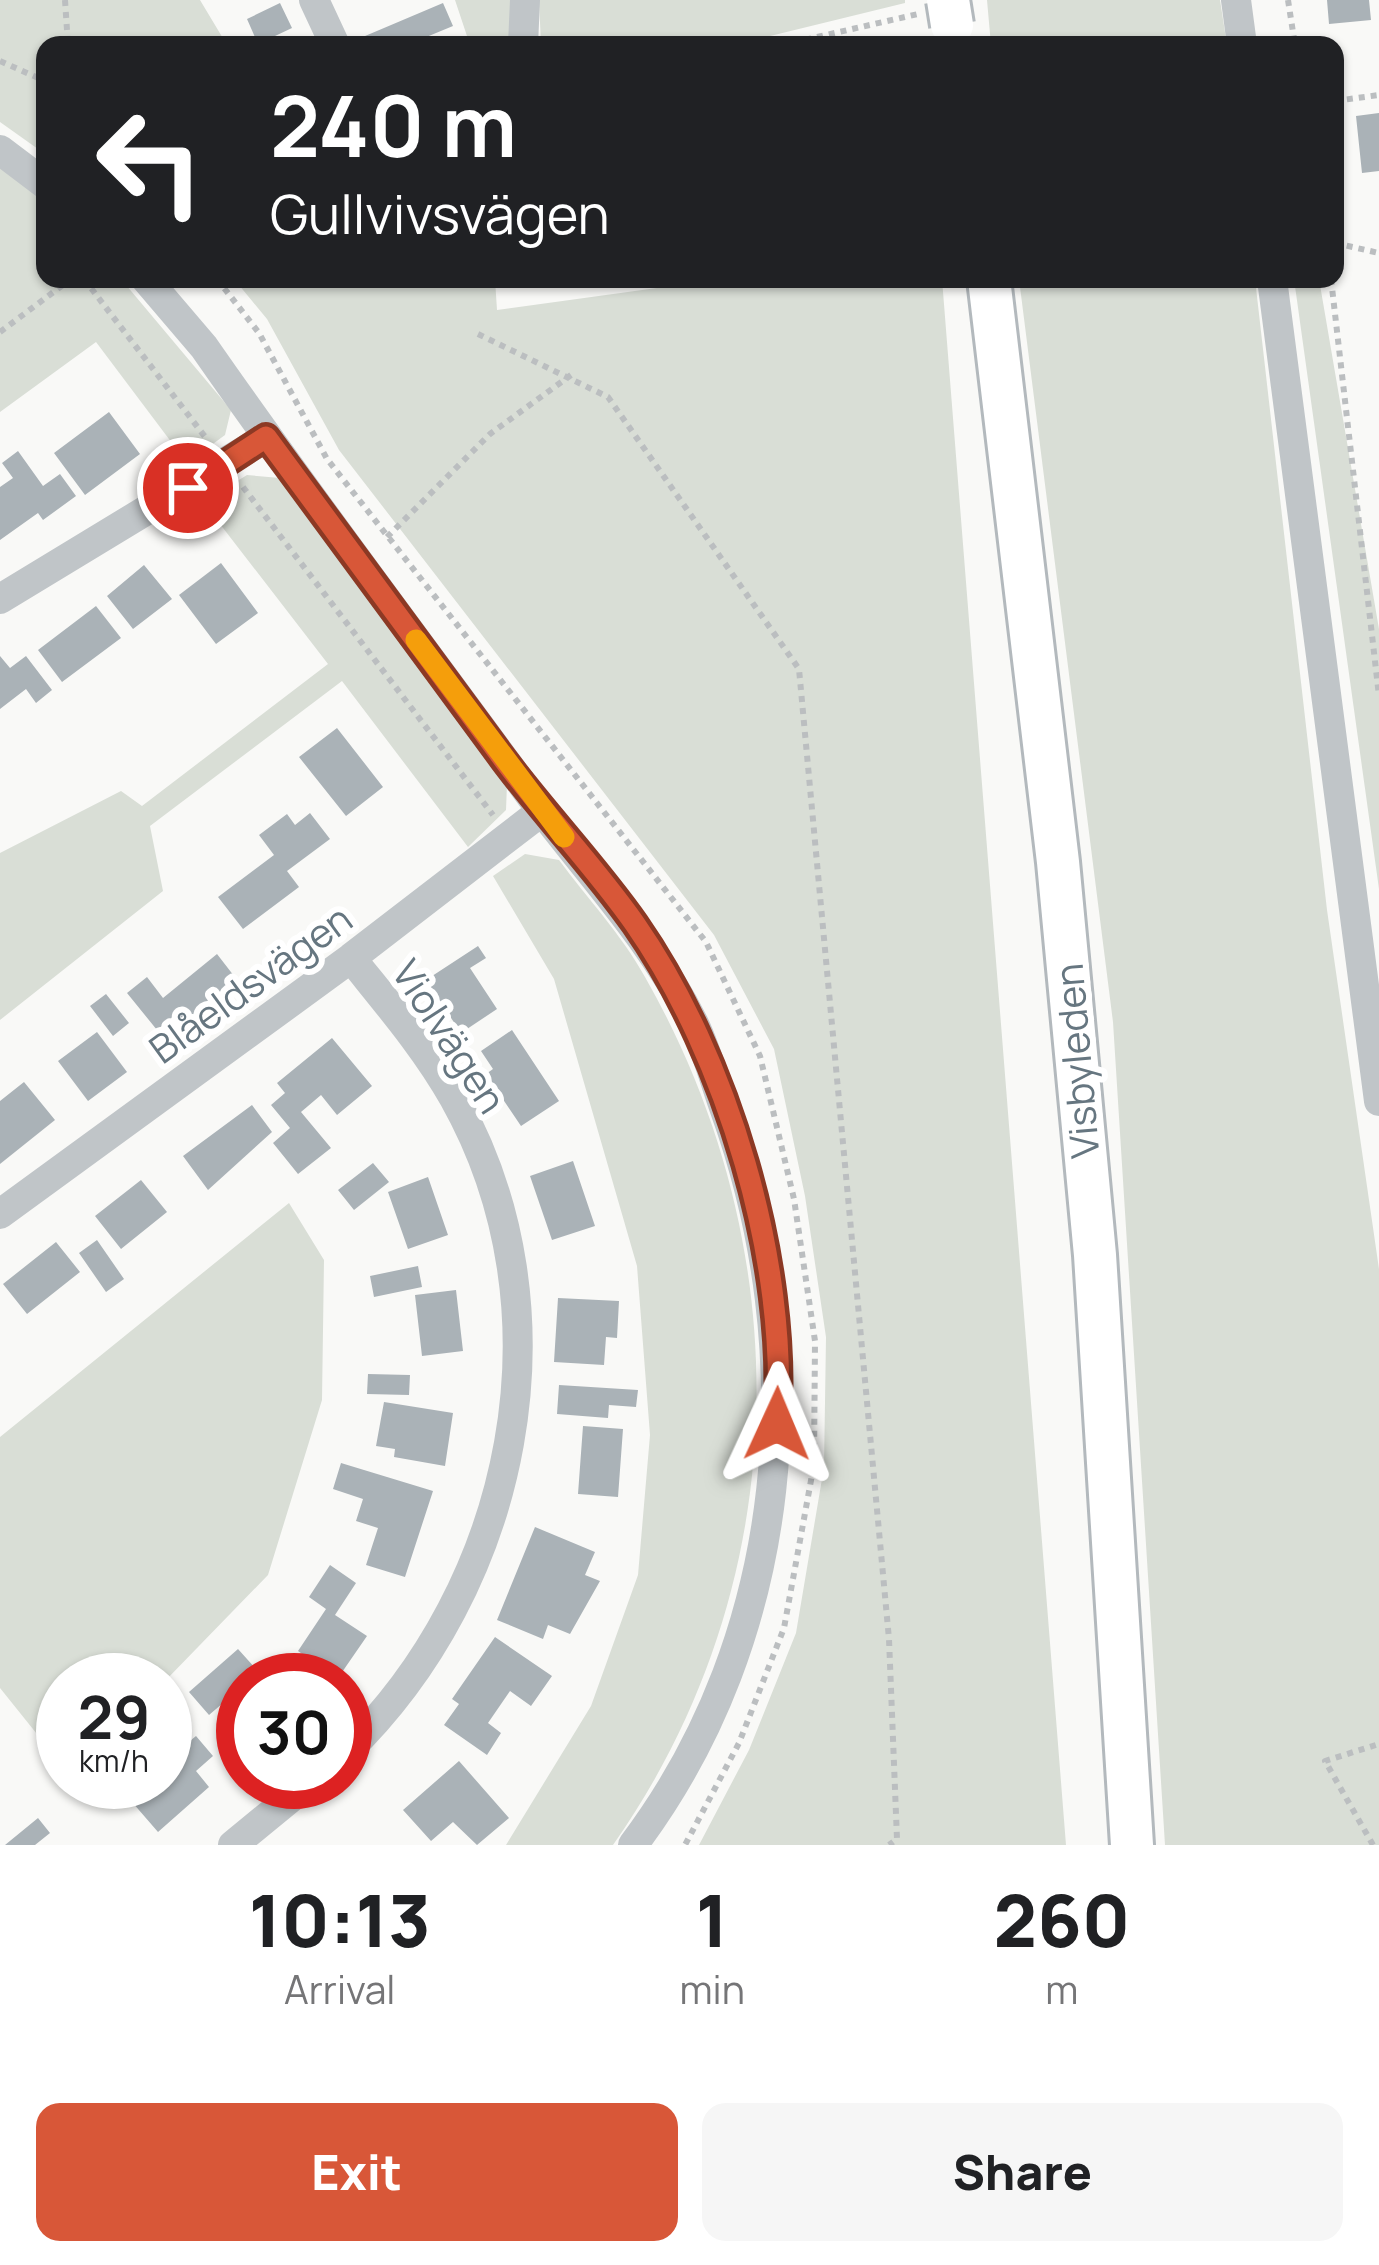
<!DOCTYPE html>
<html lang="en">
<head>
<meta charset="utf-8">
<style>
	:root { --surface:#fff; --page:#f6f6f6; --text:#202124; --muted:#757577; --accent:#d85738 }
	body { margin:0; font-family:Manrope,sans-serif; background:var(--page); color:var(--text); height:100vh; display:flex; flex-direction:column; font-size:45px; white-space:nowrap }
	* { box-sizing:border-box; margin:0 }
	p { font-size:39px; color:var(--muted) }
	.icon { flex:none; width:66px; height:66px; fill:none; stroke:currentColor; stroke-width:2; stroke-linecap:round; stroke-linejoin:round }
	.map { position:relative; height:1845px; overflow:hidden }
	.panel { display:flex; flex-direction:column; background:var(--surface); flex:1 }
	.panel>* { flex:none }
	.banner { position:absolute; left:36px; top:36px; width:1308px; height:252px; border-radius:24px; box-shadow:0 3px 9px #0004; background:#202124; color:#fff; overflow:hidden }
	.speed { position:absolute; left:36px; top:1653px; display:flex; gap:24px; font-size:60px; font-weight:700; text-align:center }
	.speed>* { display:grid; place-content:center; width:156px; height:156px; border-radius:50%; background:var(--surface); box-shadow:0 3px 9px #0004; line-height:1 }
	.speed small { font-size:30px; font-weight:400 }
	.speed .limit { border:18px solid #d22; background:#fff; color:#111 }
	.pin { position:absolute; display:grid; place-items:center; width:102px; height:102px; color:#fff; margin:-51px; border:6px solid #fff; border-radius:50%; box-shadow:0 3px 12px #0007 }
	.me { position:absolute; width:132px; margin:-66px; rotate:1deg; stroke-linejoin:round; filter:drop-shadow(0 0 9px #0008) }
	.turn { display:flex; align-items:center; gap:42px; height:252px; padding:0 36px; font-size:54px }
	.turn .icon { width:156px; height:156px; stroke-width:2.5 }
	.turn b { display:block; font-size:84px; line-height:102px }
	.eta { display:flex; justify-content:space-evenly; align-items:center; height:204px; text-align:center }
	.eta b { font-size:72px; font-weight:800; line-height:84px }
	.action { display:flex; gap:24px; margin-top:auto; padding:24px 36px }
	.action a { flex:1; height:138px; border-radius:24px; background:var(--accent); color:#fff; font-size:48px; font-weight:800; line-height:138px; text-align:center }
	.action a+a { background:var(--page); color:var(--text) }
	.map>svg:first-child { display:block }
	.green { fill:#d9ded6 }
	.building { fill:#aab2b7 }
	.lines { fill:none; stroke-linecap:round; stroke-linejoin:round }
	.secondary-casing { stroke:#b3b9bd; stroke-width:48 }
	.path { stroke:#bbbec0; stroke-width:6; stroke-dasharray:6 6; stroke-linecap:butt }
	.minor { stroke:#c0c5c8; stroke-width:30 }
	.secondary { stroke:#fff; stroke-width:42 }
	.secondary-bridge-casing { stroke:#b3b9bd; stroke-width:48; stroke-linecap:butt }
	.secondary-bridge { stroke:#fff; stroke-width:42 }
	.route-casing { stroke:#8c3924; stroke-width:30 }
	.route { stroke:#d85738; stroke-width:21 }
	.slow { stroke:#f59e0b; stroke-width:21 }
	.labels { text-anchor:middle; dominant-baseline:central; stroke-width:12; stroke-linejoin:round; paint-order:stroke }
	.street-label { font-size:39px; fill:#667680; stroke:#fff }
</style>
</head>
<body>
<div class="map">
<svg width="1379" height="1845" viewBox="0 0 1379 1845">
	<rect width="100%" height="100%" fill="#f9f9f7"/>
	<path class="green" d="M 0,0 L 200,0 L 227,45 L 45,45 L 45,154 L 0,122 Z
		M 455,0 L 512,0 L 511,45 L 470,45 Z
		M 539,0 L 905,0 L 905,3 L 733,45 L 541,45 Z
		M 987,0 L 1220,0 L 1227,45 L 991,45 Z
		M 0,165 L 45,202 L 45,279 L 121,279 L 231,410 L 225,435 L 187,463 L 96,342 L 0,412 Z
		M 234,279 L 495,279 L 497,310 L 722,279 L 942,279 L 1066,1845 L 699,1845 L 749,1750 L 796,1633 L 824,1467 L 826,1337 L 805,1196 L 774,1049 L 714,935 L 339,450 L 267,319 Z
		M 1019,279 L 1255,279 L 1327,910 L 1379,1269 L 1379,1845 L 1165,1845 L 1113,1022 Z
		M 1294,279 L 1319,279 L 1379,629 L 1379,889 Z
		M 247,475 L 280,478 L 507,784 L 506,810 L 468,847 L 342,681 L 150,826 L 163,891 L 0,1020 L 0,853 L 121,791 L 142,806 L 328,664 L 203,502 Z
		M 525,854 L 559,860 C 587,898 622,935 645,977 C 802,1252 795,1586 613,1845 L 506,1845 L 591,1706 L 638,1575 L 650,1435 L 637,1266 L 554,979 L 493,876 Z
		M 289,1203 L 324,1260 L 322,1400 L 268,1575 L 165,1681 L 63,1680 L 61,1764 L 0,1688 L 0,1437 Z"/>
	<path class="building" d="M 1327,0 L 1369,0 L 1371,20 L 1329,24 Z
		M 280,3 L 292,28 L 258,44 L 247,19 Z
		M 443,3 L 453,26 L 407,45 L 360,45 L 358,39 Z
		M 1379,113 L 1379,171 L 1362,173 L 1356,116 Z
		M 109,412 L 140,454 L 85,495 L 54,453 Z
		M 18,451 L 43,486 L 60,474 L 76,496 L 43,520 L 38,513 L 0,540 L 0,487 L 13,478 L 2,463 Z
		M 221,563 L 258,613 L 216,644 L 179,595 Z
		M 144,565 L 172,599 L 133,629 L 107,596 Z
		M 96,606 L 121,638 L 62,682 L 38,650 Z
		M 0,656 L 10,668 L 26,656 L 52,690 L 36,703 L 26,689 L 0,709 Z
		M 337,728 L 383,787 L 346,816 L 299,757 Z
		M 310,813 L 330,839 L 287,871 L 299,887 L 243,929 L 218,897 L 274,855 L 259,835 L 287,814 L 295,825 Z
		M 478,946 L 486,958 L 470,968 L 497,1009 L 461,1033 L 426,980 Z
		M 217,954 L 241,985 L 187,1028 L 176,1014 L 157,1030 L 127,993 L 147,977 L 163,998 Z
		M 106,994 L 129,1023 L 113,1036 L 90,1006 Z
		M 512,1030 L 559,1101 L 521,1126 L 486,1074 L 493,1069 L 481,1051 Z
		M 97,1032 L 127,1072 L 88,1101 L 58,1061 Z
		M 332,1038 L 372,1086 L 337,1115 L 321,1095 L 301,1112 L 331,1148 L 298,1174 L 273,1143 L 290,1128 L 271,1105 L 285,1093 L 277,1083 Z
		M 24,1082 L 55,1120 L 0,1164 L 0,1101 Z
		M 252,1105 L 272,1132 L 208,1190 L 183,1156 Z
		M 573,1161 L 595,1226 L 552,1240 L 530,1176 Z
		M 373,1163 L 389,1182 L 354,1210 L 338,1190 Z
		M 428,1177 L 448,1235 L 408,1249 L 388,1192 Z
		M 141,1180 L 167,1212 L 121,1249 L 95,1216 Z
		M 97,1240 L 124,1279 L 106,1292 L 79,1253 Z
		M 56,1242 L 80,1272 L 27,1314 L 3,1284 Z
		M 418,1266 L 422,1287 L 374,1297 L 370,1276 Z
		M 456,1290 L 463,1351 L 422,1356 L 415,1295 Z
		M 558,1298 L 619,1301 L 617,1338 L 606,1337 L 604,1365 L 554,1362 Z
		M 368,1374 L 410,1375 L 409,1395 L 367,1394 Z
		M 559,1385 L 638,1390 L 636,1407 L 609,1405 L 608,1418 L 557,1414 Z
		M 384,1402 L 453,1413 L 445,1466 L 394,1457 L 395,1449 L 376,1446 Z
		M 583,1426 L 623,1429 L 618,1497 L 578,1494 Z
		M 341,1463 L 433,1491 L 405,1577 L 366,1565 L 378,1528 L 356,1521 L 363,1499 L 333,1489 Z
		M 535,1527 L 595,1552 L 585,1575 L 600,1581 L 570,1634 L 548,1625 L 543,1639 L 497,1620 Z
		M 330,1565 L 356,1583 L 335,1615 L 367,1636 L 338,1678 L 298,1651 L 326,1609 L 309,1597 Z
		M 495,1637 L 552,1676 L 531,1706 L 510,1691 L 488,1723 L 501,1733 L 487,1755 L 444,1725 L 459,1704 L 452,1699 Z
		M 238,1649 L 266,1680 L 243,1680 L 243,1712 L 230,1697 L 209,1715 L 189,1692 Z
		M 196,1736 L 213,1756 L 196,1771 L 209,1787 L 158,1832 L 132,1802 L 154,1782 L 165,1782 L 165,1773 L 183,1757 L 178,1751 Z
		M 459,1761 L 509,1818 L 477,1845 L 453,1822 L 431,1841 L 403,1810 Z
		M 38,1818 L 50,1833 L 35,1845 L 5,1845 Z"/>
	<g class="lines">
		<g class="secondary-casing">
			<path id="secondary" d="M 989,279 L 1058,862 L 1095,1255 L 1132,1845"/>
		</g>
		<path class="path" d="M 65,0 L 68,45
			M 1288,0 L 1295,45
			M 782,45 L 918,14
			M 0,61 L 45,81
			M 1335,101 L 1379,95
			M 1335,243 L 1379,253
			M 84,279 L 206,438
			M 217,279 L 259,333 L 327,459 L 706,942 L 760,1056 L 794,1199 L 815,1341 L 814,1464 L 784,1628 L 739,1743 L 685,1845
			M 1331,279 L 1379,696
			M 0,332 L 71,279
			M 478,334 L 608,397 L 799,669 L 889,1639 L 897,1839 L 889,1845
			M 243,487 L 493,815
			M 387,537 L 490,434 L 571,375
			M 1373,1845 L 1325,1761 L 1379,1744"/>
		<path class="minor" d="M 314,0 L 335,45
			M 1236,0 L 1242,45
			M 523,45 L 525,0
			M 0,150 L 45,184
			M 146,279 L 204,347 C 311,501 425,651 536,803 C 591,876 653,941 694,1024 C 707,1051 715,1082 725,1110 C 812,1353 792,1634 633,1845
			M 1272,279 L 1379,1101
			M 0,599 L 267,437
			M 0,1214 L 351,958 L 542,811
			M 345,1753 C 517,1587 574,1311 454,1098 C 426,1048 387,1003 351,958
			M 233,1845 L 310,1782"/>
		<use href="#secondary" class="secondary"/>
		<g class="secondary-bridge-casing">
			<path id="secondary-bridge" d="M 948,0 L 952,25"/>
		</g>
		<use href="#secondary-bridge" class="secondary-bridge"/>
	</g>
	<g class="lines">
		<g class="route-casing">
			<path id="route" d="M 188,488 L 266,437 C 346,544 425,652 504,760 C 546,816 595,867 635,924 C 727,1056 789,1263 777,1424"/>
		</g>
		<use href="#route" class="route"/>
		<path class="slow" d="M 416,640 L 564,837"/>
	</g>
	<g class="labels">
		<g class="street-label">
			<text transform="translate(250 983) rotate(-36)">Blåeldsvägen</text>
			<text transform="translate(450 1036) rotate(57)">Violvägen</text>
			<text transform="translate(1076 1061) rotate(-95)">Visbyleden</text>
		</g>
	</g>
</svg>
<div class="speed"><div>29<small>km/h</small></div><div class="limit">30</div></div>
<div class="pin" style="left:188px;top:488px;background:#d93025"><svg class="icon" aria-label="arrive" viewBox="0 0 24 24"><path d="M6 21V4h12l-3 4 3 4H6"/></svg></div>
<svg class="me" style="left:777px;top:1424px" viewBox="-20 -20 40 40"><path d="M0-17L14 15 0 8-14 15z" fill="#d85738" stroke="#fff" stroke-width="4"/></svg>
<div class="banner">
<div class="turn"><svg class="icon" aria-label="left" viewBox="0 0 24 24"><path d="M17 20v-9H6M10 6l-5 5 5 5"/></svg><div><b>240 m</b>Gullvivsvägen</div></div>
</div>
</div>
<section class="panel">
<div class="eta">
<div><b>10:13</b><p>Arrival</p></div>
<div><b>1</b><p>min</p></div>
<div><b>260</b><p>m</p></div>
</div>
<div class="action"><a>Exit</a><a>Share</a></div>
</section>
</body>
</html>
